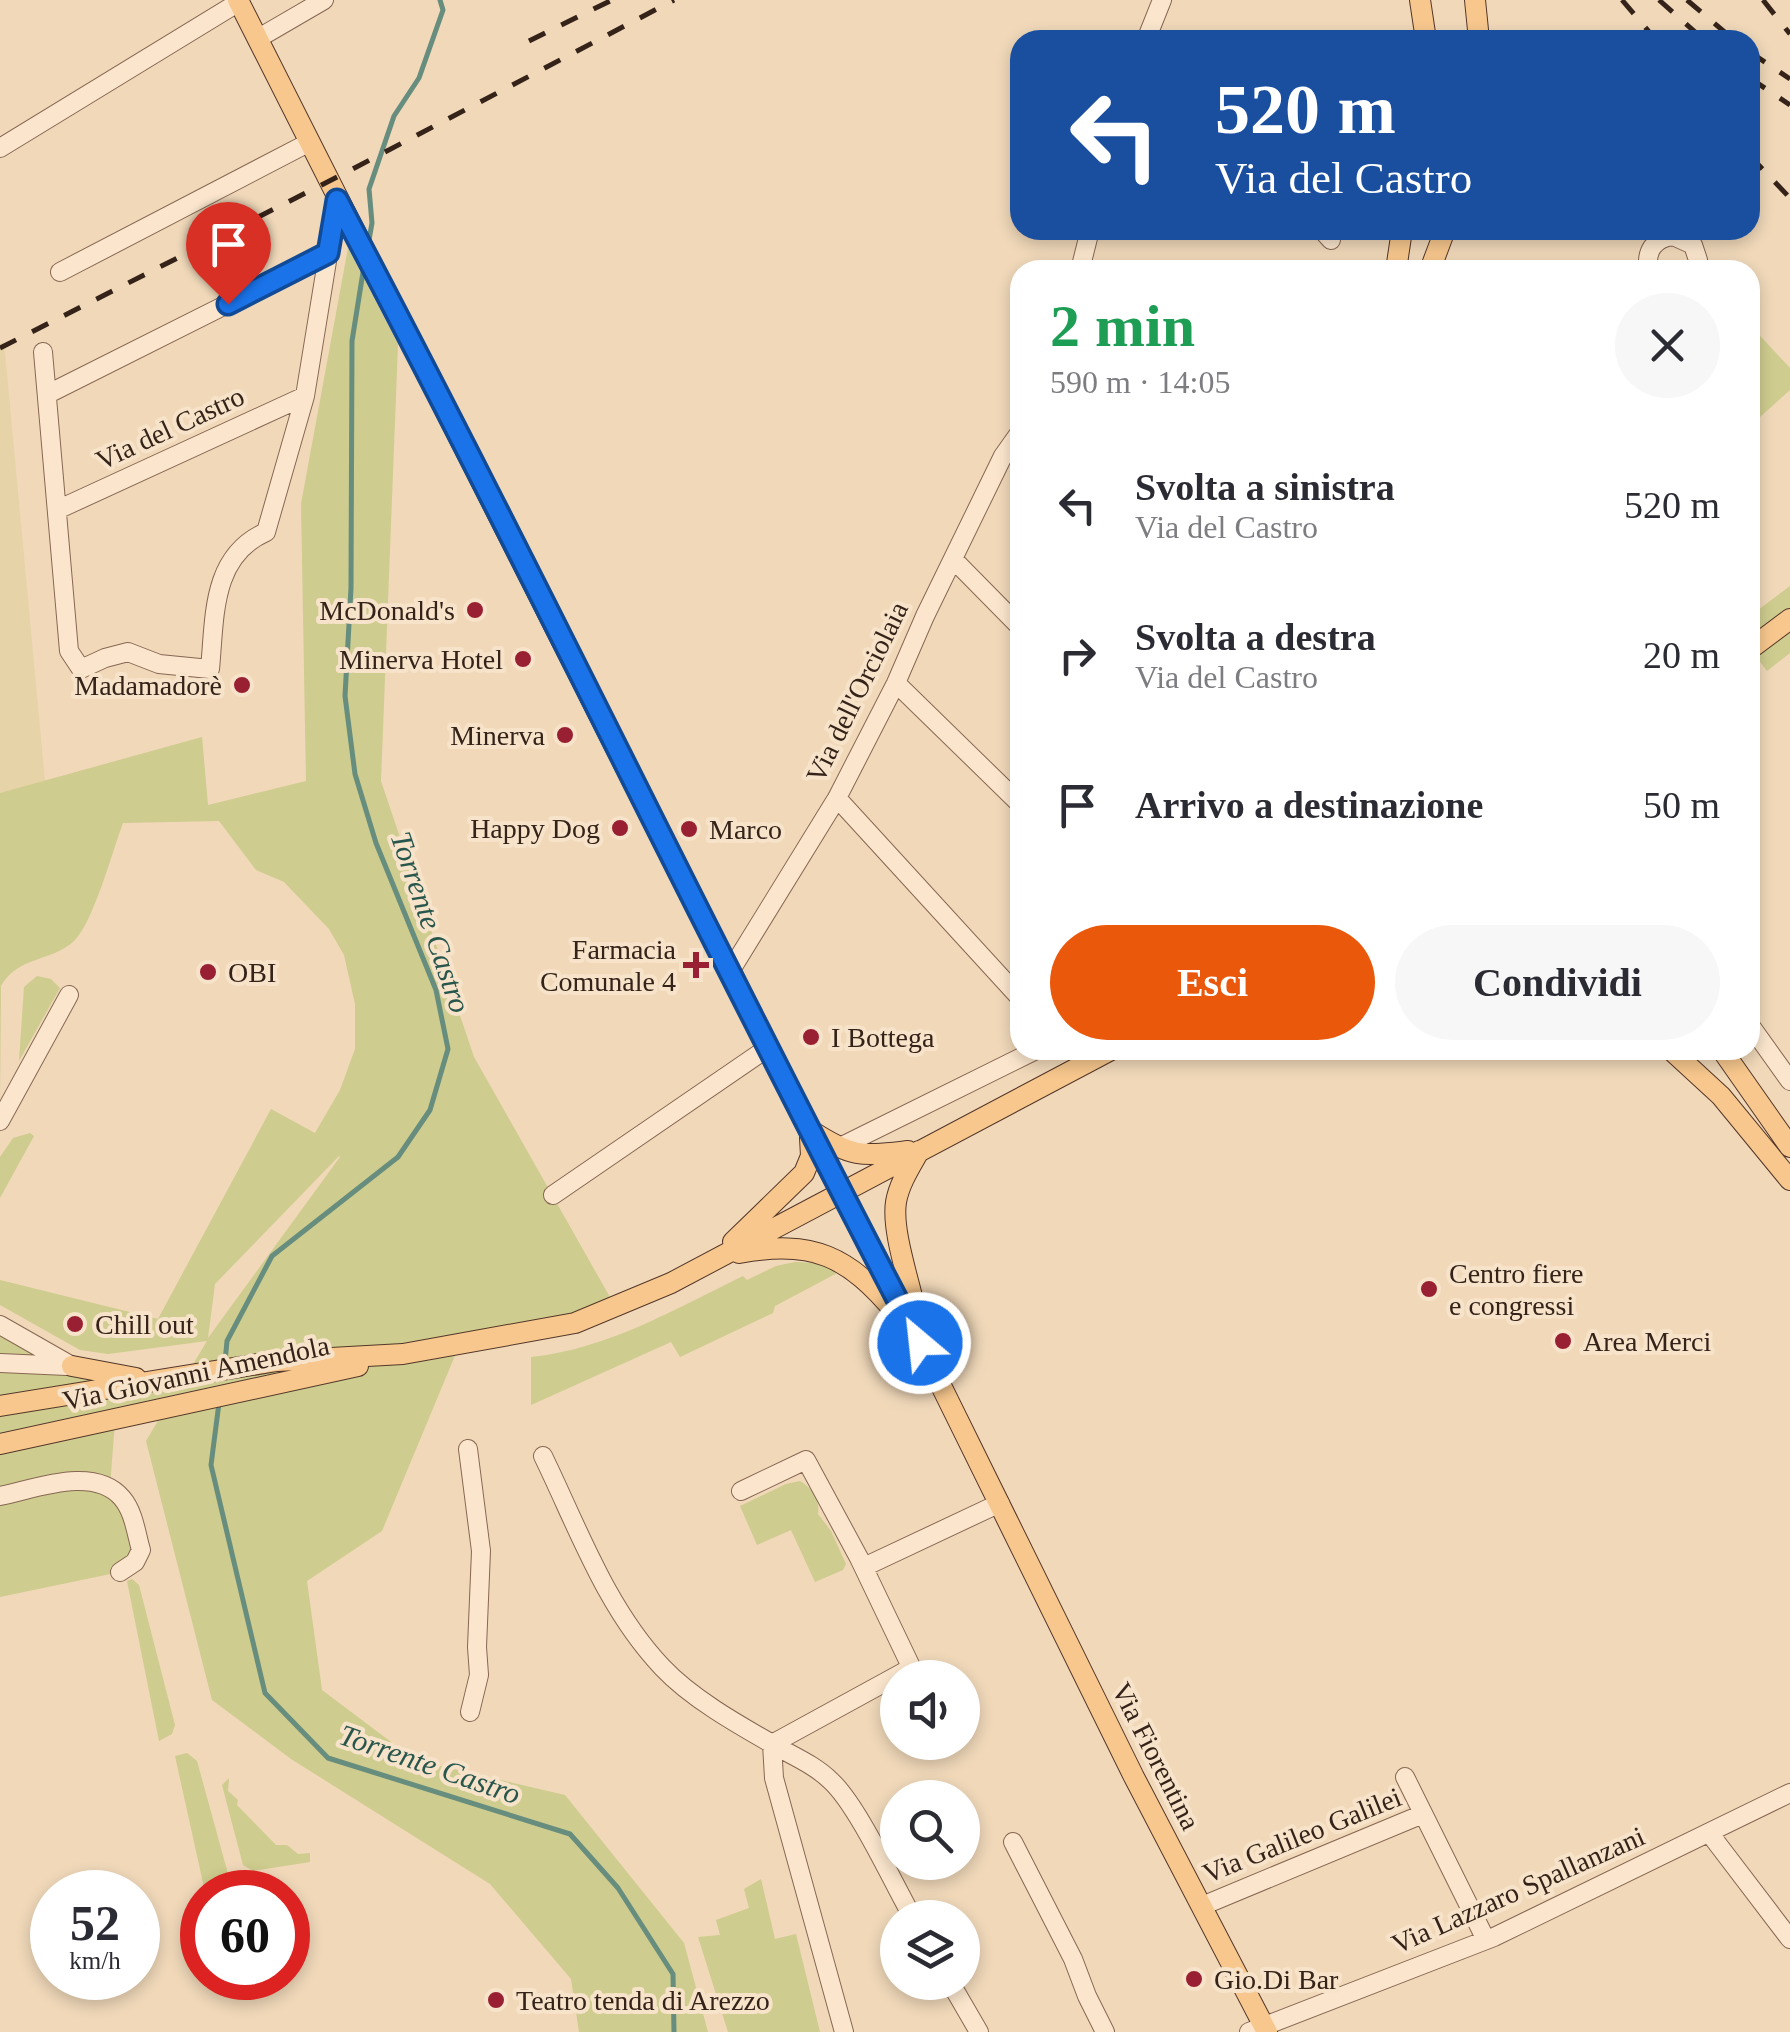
<!DOCTYPE html>
<html lang="it">
<head>
<meta charset="utf-8">
<style>
	:root { --surface:#fff; --page:#f7f7f7; --text:#2b2b33; --muted:#7c7c81; --accent:#ea580c }
	body { margin:0; font-family:Georgia,serif; background:var(--page); color:var(--text); height:100vh; display:flex; flex-direction:column; font-size:38px; white-space:nowrap }
	* { box-sizing:border-box; margin:0 }
	p { font-size:32px; color:var(--muted) }
	.icon { flex:none; width:55px; height:55px; fill:none; stroke:currentColor; stroke-width:2; stroke-linecap:round; stroke-linejoin:round }
	.map { position:relative; flex:1; overflow:hidden }
	.drawer { position:absolute; left:1010px; top:260px; width:750px; height:800px; display:flex; flex-direction:column; background:var(--surface); border-radius:30px; box-shadow:0 5px 15px #0003 }
	.drawer>* { flex:none }
	.top-card { position:absolute; left:1010px; top:30px; width:750px; height:210px; border-radius:30px; box-shadow:0 5px 15px #0003; background:#1a4fa0; color:#fff; overflow:hidden }
	.fabs { position:absolute; left:880px; top:1660px; display:grid; gap:20px }
	.fabs a { display:grid; place-items:center; width:100px; height:100px; border-radius:50%; background:var(--surface); box-shadow:0 5px 15px #0003; font-size:50px }
	.speed { position:absolute; left:30px; top:1870px; display:flex; gap:20px; font-size:50px; font-weight:700; text-align:center }
	.speed>* { display:grid; place-content:center; width:130px; height:130px; border-radius:50%; background:var(--surface); box-shadow:0 5px 15px #0003; line-height:1 }
	.speed small { font-size:25px; font-weight:400 }
	.speed .limit { border:15px solid #d22; background:#fff; color:#111 }
	.pin { position:absolute; display:grid; place-items:center; width:85px; height:85px; color:#fff; margin:-102px -42px; border-radius:50% 50% 50% 0; rotate:-45deg; box-shadow:0 0 10px #0007 }
	.pin .icon { rotate:45deg }
	.me { position:absolute; width:110px; margin:-55px; rotate:332deg; stroke-linejoin:round; filter:drop-shadow(0 0 8px #0008) }
	.turn { display:flex; align-items:center; gap:35px; height:210px; padding:0 40px; font-size:45px }
	.turn .icon { width:130px; height:130px; stroke-width:2.5 }
	.turn b { display:block; font-size:70px; line-height:85px }
	.round { display:grid; place-items:center; flex:none; width:105px; height:105px; border-radius:52px; background:var(--page) }
	.head { display:flex; align-items:center; justify-content:space-between; height:170px; padding:0 40px }
	h1 { font-size:60px; font-weight:600; line-height:75px; color:#1e9e55 }
	.action { display:flex; gap:20px; margin-top:auto; padding:20px 40px }
	.action a { flex:1; height:115px; border-radius:60px; background:var(--accent); color:#fff; font-size:40px; font-weight:600; line-height:115px; text-align:center }
	.action a+a { background:var(--page); color:var(--text) }
	ul { padding:0; list-style:none }
	li { display:flex; align-items:center; gap:30px; height:150px; padding:0 40px }
	li div { flex:1 }
	li b { display:block; font-size:38px }
	li em { font-style:normal }
	.map>svg:first-child { display:block }
	.farmland { fill:#e6d3a7 }
	.green { fill:#cecc8e; fill-rule:evenodd }
	.lines { fill:none; stroke-linecap:round; stroke-linejoin:round }
	.stream { stroke:#668d7e; stroke-width:5 }
	.minor-casing { stroke:#876753; stroke-width:20 }
	.major-casing { stroke:#543729; stroke-width:22 }
	.minor { stroke:#fbe6cd; stroke-width:18 }
	.major { stroke:#f7c78d; stroke-width:20 }
	.rail { stroke:#352319; stroke-width:5; stroke-dasharray:18 18; stroke-linecap:butt }
	.route-casing { stroke:#114b97; stroke-width:25 }
	.route { stroke:#1a73e8; stroke-width:18 }
	.poi-dot { fill:#992032; stroke:#f7e3c9; stroke-width:4 }
	.labels { text-anchor:middle; dominant-baseline:central; stroke-width:8; stroke-linejoin:round; paint-order:stroke }
	.street-label { font-size:28px; fill:#352319; stroke:#f7e3c9 }
	.poi-label { font-size:28px; fill:#352319; stroke:#f7e3c9; text-anchor:start }
	.water-label { font-size:30px; font-style:italic; fill:#28564c; stroke:#f7e3c9 }
</style>
</head>
<body>
<div class="map">
<svg width="1790" height="2032" viewBox="0 0 1790 2032">
	<rect width="100%" height="100%" fill="#f0d8b9"/>
	<path class="farmland" d="M 4,342 L 45,781 L 0,793 L 0,344 Z"/>
	<path class="green" d="M 348,248 L 398,344 L 381,781 L 474,1057 L 615,1306 L 459,1346 L 382,1531 L 307,1581 L 322,1690 L 415,1760 L 565,1795 L 684,1943 L 708,2032 L 579,2032 L 571,1979 L 490,1884 L 291,1759 L 212,1700 L 146,1441 L 165,1409 L 115,1421 L 110,1487 L 141,1550 L 120,1572 L 0,1597 L 0,1325 L 106,1373 L 186,1376 L 207,1341 L 108,1354 L 80,1350 L 0,1305 L 0,1280 L 158,1319 L 271,1109 L 315,1133 L 340,1090 L 355,1049 L 355,1004 L 344,955 L 329,929 L 284,882 L 256,870 L 219,821 L 123,823 C 112,852 94,921 74,941 C 51,962 18,956 1,986 L 0,1100 L 0,793 L 202,737 L 208,805 L 306,781 L 301,504 ZM 339,1156 L 340,1157 L 208,1338 L 215,1284 Z
		M 1750,325 L 1790,368 L 1790,390 L 1750,426 Z
		M 1790,586 L 1790,653 L 1767,671 L 1750,649 L 1750,616 Z
		M 37,976 L 51,979 L 60,988 L 19,1061 L 24,987 Z
		M 30,1133 L 34,1136 L 0,1198 L 0,1157 L 13,1138 Z
		M 795,1262 L 817,1263 L 841,1271 L 775,1306 L 773,1313 L 680,1357 L 671,1342 L 531,1405 L 531,1357 C 608,1349 675,1309 743,1276 L 747,1280 L 776,1266 Z
		M 800,1481 C 813,1489 820,1499 818,1514 L 831,1531 L 846,1564 L 843,1570 L 815,1582 L 791,1530 L 757,1545 L 740,1506 L 786,1484 Z
		M 132,1579 L 139,1585 L 175,1725 L 172,1734 L 159,1741 L 127,1581 Z
		M 187,1753 L 197,1761 L 233,1892 L 205,1892 L 175,1756 Z
		M 229,1778 L 228,1791 L 238,1800 L 237,1805 L 276,1845 L 287,1845 L 298,1854 L 310,1853 L 310,1862 L 253,1871 L 243,1865 L 222,1785 Z
		M 761,1879 L 775,1939 L 796,1934 L 820,2032 L 728,2032 L 698,1937 L 720,1935 L 716,1920 L 749,1908 L 744,1889 Z"/>
	<g class="lines">
		<path class="stream" d="M 369,240 L 372,223 L 369,189 L 394,116 L 419,78 L 443,10 L 440,0
			M 225,1362 L 227,1341 L 272,1256 L 398,1157 L 430,1110 L 448,1049 L 436,990 L 376,843 L 355,774 L 345,696 L 351,588 L 352,341 L 364,266
			M 219,1403 L 211,1465 L 265,1693 L 328,1758 L 570,1834 L 618,1888 L 673,1974 L 674,2032"/>
		<g class="minor-casing">
			<path id="minor" d="M 257,39 L 324,0
				M 1146,40 L 1162,0
				M 0,148 L 239,2
				M 1322,230 L 1331,240
				M 1080,270 L 1090,230
				M 1649,270 C 1645,252 1654,238 1673,236 L 1693,245 L 1698,260 L 1696,270
				M 60,272 L 308,143
				M 43,352 L 69,651 L 81,669 L 105,658 L 128,652 L 159,664 L 210,669 C 215,617 211,556 266,532 L 305,396 L 337,200
				M 48,394 L 329,253
				M 57,510 L 305,396
				M 953,559 L 1020,627
				M 896,683 L 1020,804
				M 837,798 L 1020,998
				M 731,970 L 837,798 L 896,683 L 925,616 L 1003,456 L 1020,432
				M 1750,1025 L 1790,1081
				M 0,1121 L 69,995
				M 838,1148 L 1036,1050
				M 553,1195 L 769,1047
				M 0,1325 L 72,1366
				M 0,1363 L 67,1366
				M 468,1449 L 481,1551 L 477,1647 L 479,1675 L 470,1712
				M 543,1456 C 578,1528 606,1608 662,1667 C 691,1698 737,1724 774,1745 C 793,1756 815,1765 831,1781 C 858,1806 893,1883 913,1918
				M 741,1491 L 806,1460 L 859,1558 L 916,1677
				M 0,1496 C 35,1489 94,1465 122,1498 C 134,1512 136,1533 141,1550 L 135,1562 L 120,1572
				M 864,1567 L 1000,1503
				M 1405,1777 L 1486,1940
				M 1710,1834 L 1790,1939
				M 1013,1842 L 1073,1959 L 1087,1996 L 1105,2032
				M 1202,1906 L 1423,1814
				M 950,1982 L 979,2032
				M 844,2032 L 774,1778 L 772,1744 L 911,1668
				M 1249,2032 L 1494,1937 L 1790,1793"/>
		</g>
		<g class="major-casing">
			<path id="major" d="M 238,0 L 830,1172 L 920,1343 L 1134,1777 L 1267,2032
				M 1420,0 L 1426,40
				M 1475,0 L 1479,40
				M 1396,270 L 1402,230
				M 1430,270 L 1445,230
				M 1750,649 L 1790,619
				M 1671,1050 L 1721,1096 L 1790,1180
				M 1722,1050 L 1790,1147
				M 813,1132 C 854,1158 861,1156 908,1151
				M 733,1242 L 804,1173 L 811,1156 L 810,1138
				M 739,1253 C 813,1239 848,1256 896,1313
				M 919,1329 C 914,1293 891,1235 896,1202 C 899,1184 910,1167 919,1151
				M 72,1366 L 136,1378
				M 0,1406 L 277,1361 L 403,1354 L 575,1323 L 671,1283 L 1111,1050
				M 0,1444 L 358,1366"/>
		</g>
		<use href="#minor" class="minor"/>
		<use href="#major" class="major"/>
		<path class="rail" d="M 1622,0 L 1656,40
			M 1659,0 L 1704,40
			M 1687,0 L 1734,40
			M 1763,0 L 1790,34
			M 529,41 L 612,0
			M 1750,52 L 1790,79
			M 1750,78 L 1790,105
			M 1750,156 L 1790,198
			M 0,348 L 347,172 L 674,0"/>
	</g>
	<g class="lines">
		<g class="route-casing">
			<path id="route" d="M 228,304 L 328,253 L 337,200 C 537,578 721,965 920,1343"/>
		</g>
		<use href="#route" class="route"/>
	</g>
	<g class="poi-dot">
		<circle cx="475" cy="610" r="10"/>
		<circle cx="523" cy="659" r="10"/>
		<circle cx="242" cy="685" r="10"/>
		<circle cx="565" cy="735" r="10"/>
		<circle cx="620" cy="828" r="10"/>
		<circle cx="689" cy="829" r="10"/>
		<path d="M691 950h10v10h10v10h-10v10h-10v-10h-10v-10h10z"/>
		<circle cx="208" cy="972" r="10"/>
		<circle cx="811" cy="1037" r="10"/>
		<circle cx="1429" cy="1289" r="10"/>
		<circle cx="75" cy="1324" r="10"/>
		<circle cx="1563" cy="1341" r="10"/>
		<circle cx="1194" cy="1979" r="10"/>
		<circle cx="496" cy="2000" r="10"/>
	</g>
	<g class="labels">
		<g class="street-label">
			<text transform="translate(170 428) rotate(-25)">Via del Castro</text>
			<text transform="translate(857 692) rotate(-64)">Via dell'Orciolaia</text>
			<text transform="translate(196 1373) rotate(-12)">Via Giovanni Amendola</text>
			<text transform="translate(1156 1756) rotate(63)">Via Fiorentina</text>
			<text transform="translate(1302 1835) rotate(-22)">Via Galileo Galilei</text>
			<text transform="translate(1518 1890) rotate(-24)">Via Lazzaro Spallanzani</text>
		</g>
		<g class="poi-label">
			<text x="455" y="610" text-anchor="end">McDonald's</text>
			<text x="503" y="659" text-anchor="end">Minerva Hotel</text>
			<text x="222" y="685" text-anchor="end">Madamadorè</text>
			<text x="545" y="735" text-anchor="end">Minerva</text>
			<text x="600" y="828" text-anchor="end">Happy Dog</text>
			<text x="709" y="829">Marco</text>
			<text x="676" y="949" text-anchor="end">Farmacia<tspan x="676" dy="32">Comunale 4</tspan></text>
			<text x="228" y="972">OBI</text>
			<text x="831" y="1037">I Bottega</text>
			<text x="1449" y="1273">Centro fiere<tspan x="1449" dy="32">e congressi</tspan></text>
			<text x="95" y="1324">Chill out</text>
			<text x="1583" y="1341">Area Merci</text>
			<text x="1214" y="1979">Gio.Di Bar</text>
			<text x="516" y="2000">Teatro tenda di Arezzo</text>
		</g>
		<g class="water-label">
			<text transform="translate(431 922) rotate(71)">Torrente Castro</text>
			<text transform="translate(430 1764) rotate(19)">Torrente Castro</text>
		</g>
	</g>
</svg>
<div class="fabs">
<a><svg class="icon" aria-label="sound" viewBox="0 0 24 24"><path d="M4 9h4l5-4v14l-5-4H4zM17 9q2 3 0 6"/></svg></a>
<a><svg class="icon" aria-label="search" viewBox="0 0 24 24"><circle cx="10" cy="10" r="6"/><path d="M15 15l6 6"/></svg></a>
<a><svg class="icon" aria-label="layers" viewBox="0 0 24 24"><path d="M12 4l9 5-9 5-9-5zM3 14l9 5 9-5"/></svg></a>
</div>
<div class="speed"><div>52<small>km/h</small></div><div class="limit">60</div></div>
<div class="pin" style="left:228px;top:304px;background:#d93025"><svg class="icon" aria-label="arrive" viewBox="0 0 24 24"><path d="M6 21V4h12l-3 4 3 4H6"/></svg></div>
<svg class="me" style="left:920px;top:1343px" viewBox="-20 -20 40 40"><circle r="17" fill="#1a73e8" stroke="#fff" stroke-width="3"/><path d="M0-11L8 9 0 5-8 9z" fill="#fff"/></svg>
<div class="top-card">
<div class="turn"><svg class="icon" aria-label="left" viewBox="0 0 24 24"><path d="M17 20v-9H6M10 6l-5 5 5 5"/></svg><div><b>520 m</b>Via del Castro</div></div>
</div>
<section class="drawer">
<div class="head"><div><h1>2 min</h1><p>590 m · 14:05</p></div><a class="round"><svg class="icon" aria-label="close" viewBox="0 0 24 24"><path d="M6 6l12 12M18 6L6 18"/></svg></a></div>
<ul>
<li><svg class="icon" aria-label="left" viewBox="0 0 24 24"><path d="M17 20v-9H6M10 6l-5 5 5 5"/></svg><div><b>Svolta a sinistra</b><p>Via del Castro</p></div><em>520 m</em></li>
<li><svg class="icon" aria-label="right" viewBox="0 0 24 24"><path d="M7 20v-9h11M14 6l5 5-5 5"/></svg><div><b>Svolta a destra</b><p>Via del Castro</p></div><em>20 m</em></li>
<li><svg class="icon" aria-label="arrive" viewBox="0 0 24 24"><path d="M6 21V4h12l-3 4 3 4H6"/></svg><div><b>Arrivo a destinazione</b></div><em>50 m</em></li>
</ul>
<div class="action"><a>Esci</a><a>Condividi</a></div>
</section>
</div>
</body>
</html>
